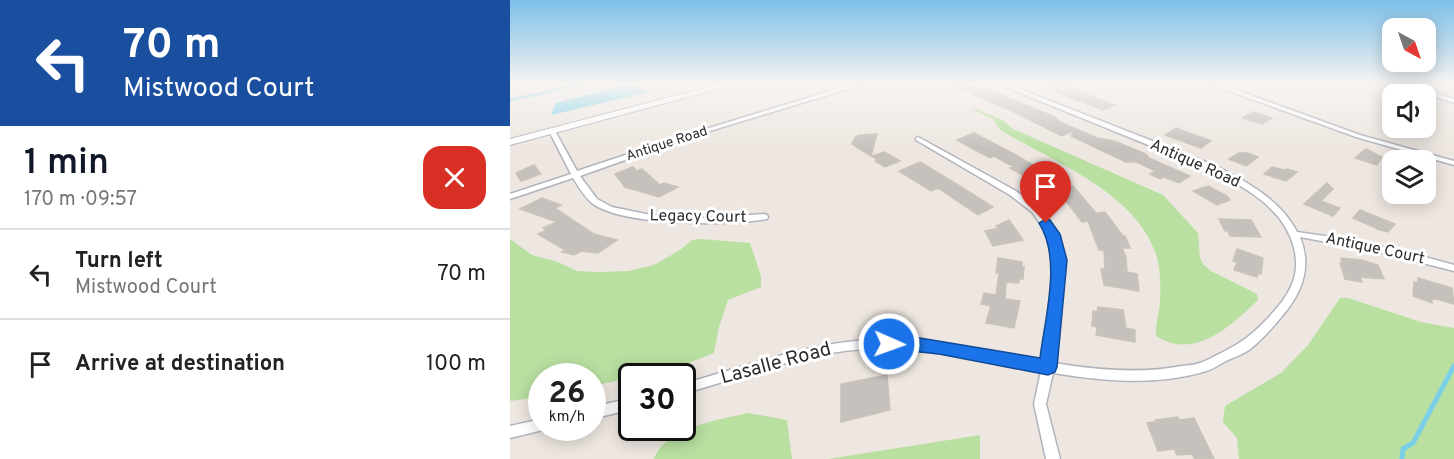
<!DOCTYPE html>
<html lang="en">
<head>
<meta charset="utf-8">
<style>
	:root { --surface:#fff; --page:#f6f6f6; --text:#222; --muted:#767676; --line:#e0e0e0; --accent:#111827 }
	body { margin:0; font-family:Overpass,sans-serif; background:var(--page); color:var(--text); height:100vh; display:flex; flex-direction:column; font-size:22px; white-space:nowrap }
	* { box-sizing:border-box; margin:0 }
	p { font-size:20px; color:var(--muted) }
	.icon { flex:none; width:33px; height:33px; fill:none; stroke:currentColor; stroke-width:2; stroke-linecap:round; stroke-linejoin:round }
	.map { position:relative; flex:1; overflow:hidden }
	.details { display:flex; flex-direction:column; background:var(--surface); width:510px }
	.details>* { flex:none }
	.banner { background:#1a4fa0; color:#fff; overflow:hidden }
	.needle { width:39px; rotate:140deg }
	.buttons { position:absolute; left:872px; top:18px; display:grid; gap:12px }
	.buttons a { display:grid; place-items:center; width:54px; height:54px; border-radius:12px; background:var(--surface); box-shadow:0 3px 15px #0003; font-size:30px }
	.speed { position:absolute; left:18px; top:363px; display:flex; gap:12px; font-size:30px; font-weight:700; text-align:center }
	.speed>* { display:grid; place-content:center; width:78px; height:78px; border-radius:50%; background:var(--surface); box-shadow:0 3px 15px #0003; line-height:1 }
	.speed small { font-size:15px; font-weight:400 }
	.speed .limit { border:3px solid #111; border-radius:9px; background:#fff; color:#111 }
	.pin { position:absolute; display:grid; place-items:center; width:51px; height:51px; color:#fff; margin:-62px -26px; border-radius:50% 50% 50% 0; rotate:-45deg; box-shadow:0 0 6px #0007 }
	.pin .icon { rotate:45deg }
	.me { position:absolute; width:66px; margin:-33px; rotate:92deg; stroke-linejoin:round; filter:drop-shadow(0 0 4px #0008) }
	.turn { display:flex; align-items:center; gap:21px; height:126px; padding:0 24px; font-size:27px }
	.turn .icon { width:78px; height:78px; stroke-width:2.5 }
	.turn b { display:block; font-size:42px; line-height:51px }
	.round { display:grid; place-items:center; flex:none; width:63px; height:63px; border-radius:18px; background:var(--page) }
	.summary { display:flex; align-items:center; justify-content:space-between; height:102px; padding:0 24px }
	h1 { font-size:36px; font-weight:600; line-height:45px; color:var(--accent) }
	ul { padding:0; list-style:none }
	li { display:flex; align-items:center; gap:18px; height:90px; padding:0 24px; border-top:2px solid var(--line) }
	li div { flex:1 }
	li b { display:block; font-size:22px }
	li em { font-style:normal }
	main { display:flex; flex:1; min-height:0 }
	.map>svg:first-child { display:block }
	.green { fill:#b9e0a1 }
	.water { fill:#7bd0e8 }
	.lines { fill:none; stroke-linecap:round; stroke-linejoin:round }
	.stream-far1 { stroke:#7bd0e8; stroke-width:3 }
	.stream { stroke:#7bd0e8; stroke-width:5 }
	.building { fill:#c6c1bd; stroke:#c9c3ba; stroke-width:1.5 }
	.street-casing { stroke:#b1b3bc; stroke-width:3 }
	.secondary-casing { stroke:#b1b3bc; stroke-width:2 }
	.street { fill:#fff; fill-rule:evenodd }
	.secondary { fill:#fff; fill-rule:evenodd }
	.route { fill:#1a73e8; stroke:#114b97; stroke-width:1.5 }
	.labels { text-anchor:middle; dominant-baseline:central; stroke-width:6; stroke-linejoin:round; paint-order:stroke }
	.far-street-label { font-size:14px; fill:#2d2d2d; stroke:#fff }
	.street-label { font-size:16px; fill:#2d2d2d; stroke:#fff }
	.near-street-label { font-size:20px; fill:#2d2d2d; stroke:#fff }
</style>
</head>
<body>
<main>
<section class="details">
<div class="banner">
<div class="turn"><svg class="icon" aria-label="left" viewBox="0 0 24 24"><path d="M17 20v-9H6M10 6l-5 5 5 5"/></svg><div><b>70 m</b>Mistwood Court</div></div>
</div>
<div class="summary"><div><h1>1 min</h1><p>170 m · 09:57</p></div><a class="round" style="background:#d93025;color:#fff"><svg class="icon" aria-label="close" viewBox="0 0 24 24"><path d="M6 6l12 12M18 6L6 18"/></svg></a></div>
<ul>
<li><svg class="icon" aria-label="left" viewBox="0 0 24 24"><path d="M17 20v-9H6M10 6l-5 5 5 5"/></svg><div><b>Turn left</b><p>Mistwood Court</p></div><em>70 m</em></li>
<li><svg class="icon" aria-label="arrive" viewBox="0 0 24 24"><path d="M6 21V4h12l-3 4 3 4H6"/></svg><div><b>Arrive at destination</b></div><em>100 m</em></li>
</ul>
</section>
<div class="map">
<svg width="944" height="459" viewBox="0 0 944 459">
	<rect width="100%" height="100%" fill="#eee7e1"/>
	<path class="green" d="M 464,108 L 494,121 L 503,129 L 653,195 L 688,233 L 690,258 L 694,265 L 701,271 L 747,294 L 748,300 C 721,326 684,361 646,336 C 645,323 650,312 650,299 C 651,286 650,266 646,254 C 625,192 542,161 490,130 L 483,119 L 462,109 Z
		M 0,239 L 22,255 L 48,262 L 67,271 L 88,272 L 119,271 L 144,265 L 170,250 L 182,240 L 191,239 L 240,243 L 251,276 L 251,287 L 218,300 L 209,327 L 204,353 L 171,366 L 83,386 L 82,376 L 32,376 L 31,397 L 0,401 Z
		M 830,298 L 838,298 L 911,322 L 944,328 L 944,459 L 729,459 L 727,438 L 713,422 L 715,406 L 771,373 L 798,345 Z
		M 238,413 L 277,420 L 282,459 L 144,459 C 155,427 209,420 238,413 Z
		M 470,435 L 470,459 L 318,459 Z"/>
	<path class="water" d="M 119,84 L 139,92 L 41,115 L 46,103 Z"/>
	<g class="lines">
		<path class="stream-far1" d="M 0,100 L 73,84"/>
		<path class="stream" d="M 892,459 L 893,449 L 903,443 L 944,366"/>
	</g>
	<path class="building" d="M 443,84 L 474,88 L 545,117 L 550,122 L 587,138 L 604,141 L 636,154 L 639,158 L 680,176 L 669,183 L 654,177 L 650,179 L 640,174 L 646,171 L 626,162 L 616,162 L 561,136 L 564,130 L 552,136 L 504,112 L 443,86 Z
		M 542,84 L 550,84 L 605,105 L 593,110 L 540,90 Z
		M 743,112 L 762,118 L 752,124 L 732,118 Z
		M 666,128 L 701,141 L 691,148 L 655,135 Z
		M 464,133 L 508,156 L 507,156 L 527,167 L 523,168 L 557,188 L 563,186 L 586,213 L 595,212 L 613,236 L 615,236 L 620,248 L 612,248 L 616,257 L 617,272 L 627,274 L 629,291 L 594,285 L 591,269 L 595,269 L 594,250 L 589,250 L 578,221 L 572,222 L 552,196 L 547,198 L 522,178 L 520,179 L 500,168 L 504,167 L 484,156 L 480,158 L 447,140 Z
		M 367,134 L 361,156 L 342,144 L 345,137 L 350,135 Z
		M 856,149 L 872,157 L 867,165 L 845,158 Z
		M 374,152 L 390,161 L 375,167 L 365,161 L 367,160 L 362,156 Z
		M 729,153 L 737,153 L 748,157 L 736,166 L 719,159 Z
		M 410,162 L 453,188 L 483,207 L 468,215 L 428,188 L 421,191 L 389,171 Z
		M 24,165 L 31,174 L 11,181 L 6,173 Z
		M 123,167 L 127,171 L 132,169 L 150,185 L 154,183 L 168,187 L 149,197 L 115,187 L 105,174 Z
		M 762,167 L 774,170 L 777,169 L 787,172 L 776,181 L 754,174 Z
		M 817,183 L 823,189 L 811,201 L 830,208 L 823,216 L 794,204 Z
		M 698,186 L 717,196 L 720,200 L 707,205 L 683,191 Z
		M 32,198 L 51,205 L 45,208 L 84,234 L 107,240 L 88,253 L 71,251 L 64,255 L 52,252 L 55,250 L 28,234 L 37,230 L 33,228 L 47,222 L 10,209 Z
		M 850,210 L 885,224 L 878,232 L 870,230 L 843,218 Z
		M 709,219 L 741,220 L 751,237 L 720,236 L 718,231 L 715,231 Z
		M 499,220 L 513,240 L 483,246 L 475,231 L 489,228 L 486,226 Z
		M 727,249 L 753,258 L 751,274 L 748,273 L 747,277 L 724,270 L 727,262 L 723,261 Z
		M 488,258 L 512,262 L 512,267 L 514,267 L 513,279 L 509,279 L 509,283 L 496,282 L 495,299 L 510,301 L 504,328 L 476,323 L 481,306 L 471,304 L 474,293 L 486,295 L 489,273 L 486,273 Z
		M 831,258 L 851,260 L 868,265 L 874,279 L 850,277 L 852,282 L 835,279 L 830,263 L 832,263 Z
		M 908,278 L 942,288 L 944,304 L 922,298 L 922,303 L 903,296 L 904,282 L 908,283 Z
		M 588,307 L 613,310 L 616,328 L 625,330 L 625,342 L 586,335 L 587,327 L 582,326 L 583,311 L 587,312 Z
		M 377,375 L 380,410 L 331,422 L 331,384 Z
		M 668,417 L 669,420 L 684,418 L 704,459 L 685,459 L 682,454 L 667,455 L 664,449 L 648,451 L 637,423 L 646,422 L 645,420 Z"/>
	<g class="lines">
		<g class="street-casing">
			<path id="street" d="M 343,84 L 354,84 L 180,137 L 70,176 L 87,199 L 102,207 L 141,215 L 194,218 L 254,214 L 257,215 L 258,217 L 257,219 C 218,226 115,226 83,204 C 75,198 68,186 63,178 L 0,199 L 0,194 L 61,174 L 39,131 L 40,130 L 42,129 L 45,131 L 67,171 L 176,135 Z
				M 488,84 L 497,84 L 706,166 C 737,182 771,200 787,232 C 841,239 892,250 944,265 L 944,271 L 865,251 L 790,237 C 801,264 794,288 777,310 C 766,324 753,339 739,350 C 733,354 725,357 718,360 C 710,364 702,370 693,372 C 645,386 592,381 543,373 L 536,404 L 550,459 L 536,459 L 524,404 L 531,371 C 476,361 420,348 363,349 C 303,349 231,378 172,394 L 172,384 C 234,367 296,343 360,340 C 417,336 476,352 533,361 L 544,260 L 538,234 L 522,212 L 500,195 L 406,140 L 406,138 L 408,137 L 506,191 L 528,208 L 548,234 L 554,260 L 544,363 C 586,370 630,374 672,366 C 678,365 684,365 690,363 C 696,361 701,358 707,355 C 730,344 741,336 758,318 C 767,308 777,297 782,284 C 787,273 787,260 784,248 C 774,208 735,187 700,170 Z
				M 700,84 L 710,84 L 850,135 L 944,161 L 944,165 L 846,137 Z
				M 888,84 L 898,84 L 944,99 L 944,103 Z
				M 122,398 L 122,409 L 82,419 L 82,407 Z
				M 32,419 L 32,428 L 38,428 L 37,429 L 0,438 L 0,426 Z"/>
		</g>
		<g class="secondary-casing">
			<path id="secondary" d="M 210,84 L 226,84 L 0,145 L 0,139 Z"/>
		</g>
		<use href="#street" class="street"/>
		<use href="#secondary" class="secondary"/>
	</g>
	<linearGradient id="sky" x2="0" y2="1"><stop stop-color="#7cbfe8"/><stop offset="0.56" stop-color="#f7f4f2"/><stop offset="1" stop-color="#f7f4f2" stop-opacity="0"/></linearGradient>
	<rect width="944" height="149" fill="url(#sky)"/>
	<path class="route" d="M 536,219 L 540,220 L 550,234 L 557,260 L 547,367 L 545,372 L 538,375 L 429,354 L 373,348 L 370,344 L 373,339 L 398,336 L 530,358 C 535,317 552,259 529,223 Z"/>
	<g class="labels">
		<g class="far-street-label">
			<text transform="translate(157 144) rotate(-18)">Antique Road</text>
		</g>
		<g class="street-label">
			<text transform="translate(685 164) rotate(24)">Antique Road</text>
			<text transform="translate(188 217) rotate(1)">Legacy Court</text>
			<text transform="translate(865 249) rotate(12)">Antique Court</text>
		</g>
		<g class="near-street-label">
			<text transform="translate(266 364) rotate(-15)">Lasalle Road</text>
		</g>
	</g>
</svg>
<div class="buttons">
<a><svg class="needle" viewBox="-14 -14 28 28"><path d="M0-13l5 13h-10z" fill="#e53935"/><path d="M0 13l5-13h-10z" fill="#767676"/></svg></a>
<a><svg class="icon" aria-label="sound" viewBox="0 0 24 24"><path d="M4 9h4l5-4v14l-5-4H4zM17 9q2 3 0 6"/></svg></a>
<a><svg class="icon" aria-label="layers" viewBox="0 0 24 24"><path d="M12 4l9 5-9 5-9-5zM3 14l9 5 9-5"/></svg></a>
</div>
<div class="speed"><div>26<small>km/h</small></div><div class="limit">30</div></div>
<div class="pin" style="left:536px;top:223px;background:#d93025"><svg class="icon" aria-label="arrive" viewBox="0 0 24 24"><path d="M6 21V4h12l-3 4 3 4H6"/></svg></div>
<svg class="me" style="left:379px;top:344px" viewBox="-20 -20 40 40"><circle r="17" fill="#1a73e8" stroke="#fff" stroke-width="3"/><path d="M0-11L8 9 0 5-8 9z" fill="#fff"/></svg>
</div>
</main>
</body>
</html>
